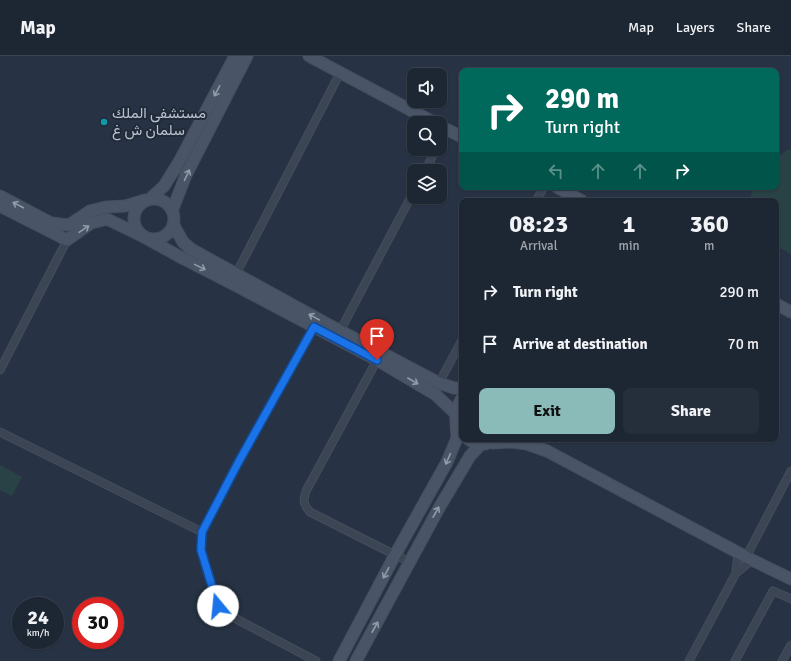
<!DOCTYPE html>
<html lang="en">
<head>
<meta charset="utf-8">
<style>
	:root { --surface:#1d2633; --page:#252e3b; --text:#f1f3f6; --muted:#a0a5ac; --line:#3b434e; --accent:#8bbbb9 }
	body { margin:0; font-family:Signika,Vazirmatn,sans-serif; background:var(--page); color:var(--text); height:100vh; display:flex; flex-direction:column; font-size:15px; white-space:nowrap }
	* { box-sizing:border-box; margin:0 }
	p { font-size:13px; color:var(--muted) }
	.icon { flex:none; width:22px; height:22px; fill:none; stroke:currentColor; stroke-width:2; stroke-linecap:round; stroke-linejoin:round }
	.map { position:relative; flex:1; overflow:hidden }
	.side { position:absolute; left:459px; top:142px; width:320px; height:244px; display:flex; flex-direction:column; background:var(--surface); border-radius:8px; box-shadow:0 1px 3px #0004,0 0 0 1px var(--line) }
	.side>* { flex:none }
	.top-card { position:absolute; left:459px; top:12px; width:320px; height:122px; border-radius:8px; box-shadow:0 1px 3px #0004,0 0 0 1px var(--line); background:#00695c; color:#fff; overflow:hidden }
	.buttons { position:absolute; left:407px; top:12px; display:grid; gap:8px }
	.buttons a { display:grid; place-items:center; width:40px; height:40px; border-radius:8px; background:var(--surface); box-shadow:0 1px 3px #0004,0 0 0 1px var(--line); font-size:20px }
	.speed { position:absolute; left:12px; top:541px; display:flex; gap:8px; font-size:20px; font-weight:700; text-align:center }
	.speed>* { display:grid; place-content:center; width:52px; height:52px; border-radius:50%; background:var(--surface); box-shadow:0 1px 3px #0004,0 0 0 1px var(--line); line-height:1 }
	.speed small { font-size:10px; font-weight:400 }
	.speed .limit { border:6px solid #d22; background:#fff; color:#111 }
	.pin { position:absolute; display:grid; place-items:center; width:34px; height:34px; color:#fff; margin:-41px -17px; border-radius:50% 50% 50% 0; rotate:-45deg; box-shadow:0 0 4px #0007 }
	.pin .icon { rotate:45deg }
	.me { position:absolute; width:44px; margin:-22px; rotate:343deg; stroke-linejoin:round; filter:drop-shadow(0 0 3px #0008) }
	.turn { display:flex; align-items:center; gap:14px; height:84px; padding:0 20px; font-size:18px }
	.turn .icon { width:52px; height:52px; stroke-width:2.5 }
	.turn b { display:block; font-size:28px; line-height:34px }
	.lanes { display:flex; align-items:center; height:38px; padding:0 20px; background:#0003; justify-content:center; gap:20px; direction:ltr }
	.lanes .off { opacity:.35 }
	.eta { display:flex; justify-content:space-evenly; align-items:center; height:68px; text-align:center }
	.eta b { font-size:24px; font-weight:800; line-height:28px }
	.cta { display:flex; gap:8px; margin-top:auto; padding:8px 20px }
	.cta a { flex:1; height:46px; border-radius:8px; background:var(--accent); color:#111; font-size:16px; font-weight:800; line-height:46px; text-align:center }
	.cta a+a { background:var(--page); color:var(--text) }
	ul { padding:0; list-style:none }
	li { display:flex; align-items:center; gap:12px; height:52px; padding:0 20px }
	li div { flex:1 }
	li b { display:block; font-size:15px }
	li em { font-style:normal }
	header { display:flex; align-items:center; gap:24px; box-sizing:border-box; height:56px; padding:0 20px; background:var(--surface); border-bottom:1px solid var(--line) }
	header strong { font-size:19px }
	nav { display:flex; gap:22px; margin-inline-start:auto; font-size:14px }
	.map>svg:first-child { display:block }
	.green { fill:#294245 }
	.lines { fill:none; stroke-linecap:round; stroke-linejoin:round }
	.street-casing { stroke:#454e5d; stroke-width:9 }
	.secondary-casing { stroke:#454e5d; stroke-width:13 }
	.street { stroke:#3b4553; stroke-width:7 }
	.secondary { stroke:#495466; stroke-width:11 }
	.oneway { stroke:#929ba9 }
	.route-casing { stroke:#114b97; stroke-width:10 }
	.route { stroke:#1a73e8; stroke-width:7 }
	.culture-dot { fill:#0f9aa8; stroke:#202a39; stroke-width:1.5 }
	.labels { text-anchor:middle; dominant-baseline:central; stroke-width:4; stroke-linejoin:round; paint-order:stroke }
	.poi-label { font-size:15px; fill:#b9c1cd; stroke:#202a39; text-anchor:start }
</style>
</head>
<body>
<header>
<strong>Map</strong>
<nav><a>Map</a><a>Layers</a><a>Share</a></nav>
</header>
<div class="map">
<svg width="791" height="605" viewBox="0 0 791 605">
	<rect width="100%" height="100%" fill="#273344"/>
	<path class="green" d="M 791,93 L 791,198 L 776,190 L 776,145 L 752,145 L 751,138 L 755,131 L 776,131 L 776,103 L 787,94 Z
		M 0,409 L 22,421 L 12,440 L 0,434 Z"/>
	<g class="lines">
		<g class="street-casing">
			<path id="street" d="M 440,86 L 447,73
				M 425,115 L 436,93
				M 536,145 L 544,131
				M 236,218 L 340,17
				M 314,271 L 238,407 L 202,476 L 201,494 L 218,549 L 221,555 L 316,605
				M 340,275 L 414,135
				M 377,304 L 306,435 C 303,445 303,448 310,456 L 409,506
				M 0,314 L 67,184
				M 439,327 L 462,284
				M 0,376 L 202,476
				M 746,501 L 791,415
				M 736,517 L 752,504
				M 689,605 L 736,517 L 738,496
				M 735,605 L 773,535 L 791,543
				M 782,605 L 791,589"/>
		</g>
		<g class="secondary-casing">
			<path id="secondary" d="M 309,0 L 435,67
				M 440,70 L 462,81
				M 557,131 L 582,145
				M 0,140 L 51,167 L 69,169 L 90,155 L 106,151 L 125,150 L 145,144
				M 151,142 L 164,130 L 179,106 L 235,0
				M134 163a20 20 0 1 1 40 0a20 20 0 1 1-40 0Z
				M 0,150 L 67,184 L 91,167 L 107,163 L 144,181 L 184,203 L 231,227 L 377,304 L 436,339 L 456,358
				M 172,155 L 186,119 L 247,0
				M 173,168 L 183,186 L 191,193 L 329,269 L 439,327 L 454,332 L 462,332
				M 776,248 L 791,256
				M 456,364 C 455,355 458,349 462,342
				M 468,383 C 474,387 479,388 486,388
				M 492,387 L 512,386 L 527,388 L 547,395 L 752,504 L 791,523
				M 339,605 L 395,499 L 447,406 L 457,382 L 456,366
				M 356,605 L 439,452 L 470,400 L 481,388"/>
		</g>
		<use href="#street" class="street"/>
		<use href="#secondary" class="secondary"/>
	</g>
	<defs><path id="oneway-shaft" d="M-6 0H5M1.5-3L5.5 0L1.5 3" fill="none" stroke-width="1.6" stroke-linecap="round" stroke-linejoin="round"/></defs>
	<g class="oneway">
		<use href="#oneway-shaft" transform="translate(217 35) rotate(118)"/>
		<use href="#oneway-shaft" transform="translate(187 119) rotate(-65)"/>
		<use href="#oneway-shaft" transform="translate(18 149) rotate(-152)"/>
		<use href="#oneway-shaft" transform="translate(84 173) rotate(-34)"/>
		<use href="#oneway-shaft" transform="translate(200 211) rotate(26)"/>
		<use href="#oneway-shaft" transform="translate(314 261) rotate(-151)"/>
		<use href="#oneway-shaft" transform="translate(413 325) rotate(30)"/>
		<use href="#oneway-shaft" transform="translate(448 403) rotate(114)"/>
		<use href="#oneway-shaft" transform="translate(436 456) rotate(-61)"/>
		<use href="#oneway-shaft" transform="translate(386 517) rotate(118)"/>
		<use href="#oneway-shaft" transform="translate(375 571) rotate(-61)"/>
	</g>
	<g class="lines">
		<g class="route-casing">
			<path id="route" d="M 218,550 L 201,494 L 202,476 L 238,407 L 314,271 L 377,304"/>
		</g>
		<use href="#route" class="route"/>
	</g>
	<circle class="culture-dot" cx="104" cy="66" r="4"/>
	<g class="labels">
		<g class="poi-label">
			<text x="112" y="57">مستشفى الملك<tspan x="112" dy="17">سلمان ش غ</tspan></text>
		</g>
	</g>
</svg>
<div class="buttons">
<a><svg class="icon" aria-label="sound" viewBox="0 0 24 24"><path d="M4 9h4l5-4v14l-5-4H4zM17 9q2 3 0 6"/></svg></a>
<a><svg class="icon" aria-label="search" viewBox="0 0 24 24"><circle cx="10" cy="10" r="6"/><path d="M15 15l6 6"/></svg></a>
<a><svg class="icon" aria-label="layers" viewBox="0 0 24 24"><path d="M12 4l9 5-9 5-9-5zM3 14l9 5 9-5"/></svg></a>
</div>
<div class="speed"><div>24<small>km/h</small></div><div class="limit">30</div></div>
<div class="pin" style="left:377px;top:304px;background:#d93025"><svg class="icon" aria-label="arrive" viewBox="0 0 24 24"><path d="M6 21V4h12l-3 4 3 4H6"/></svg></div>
<svg class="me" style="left:218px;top:550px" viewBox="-20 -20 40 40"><circle r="19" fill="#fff"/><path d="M0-13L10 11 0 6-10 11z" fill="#1a73e8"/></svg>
<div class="top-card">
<div class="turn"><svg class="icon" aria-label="right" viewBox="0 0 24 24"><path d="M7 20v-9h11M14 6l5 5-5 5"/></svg><div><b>290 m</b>Turn right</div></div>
<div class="lanes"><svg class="icon off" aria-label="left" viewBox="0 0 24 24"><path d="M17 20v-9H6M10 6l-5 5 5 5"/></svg><svg class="icon off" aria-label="ahead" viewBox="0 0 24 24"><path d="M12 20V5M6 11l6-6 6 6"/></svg><svg class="icon off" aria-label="ahead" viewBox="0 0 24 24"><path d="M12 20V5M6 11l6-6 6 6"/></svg><svg class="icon" aria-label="right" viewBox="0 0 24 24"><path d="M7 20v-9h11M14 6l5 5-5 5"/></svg></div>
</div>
<section class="side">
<div class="eta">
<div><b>08:23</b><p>Arrival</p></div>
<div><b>1</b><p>min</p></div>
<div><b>360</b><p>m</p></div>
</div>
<ul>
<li><svg class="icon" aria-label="right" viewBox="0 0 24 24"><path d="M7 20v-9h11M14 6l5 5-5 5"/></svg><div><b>Turn right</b></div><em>290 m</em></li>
<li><svg class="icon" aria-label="arrive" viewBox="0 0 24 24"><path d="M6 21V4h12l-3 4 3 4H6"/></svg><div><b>Arrive at destination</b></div><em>70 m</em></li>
</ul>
<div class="cta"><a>Exit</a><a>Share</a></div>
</section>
</div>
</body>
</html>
